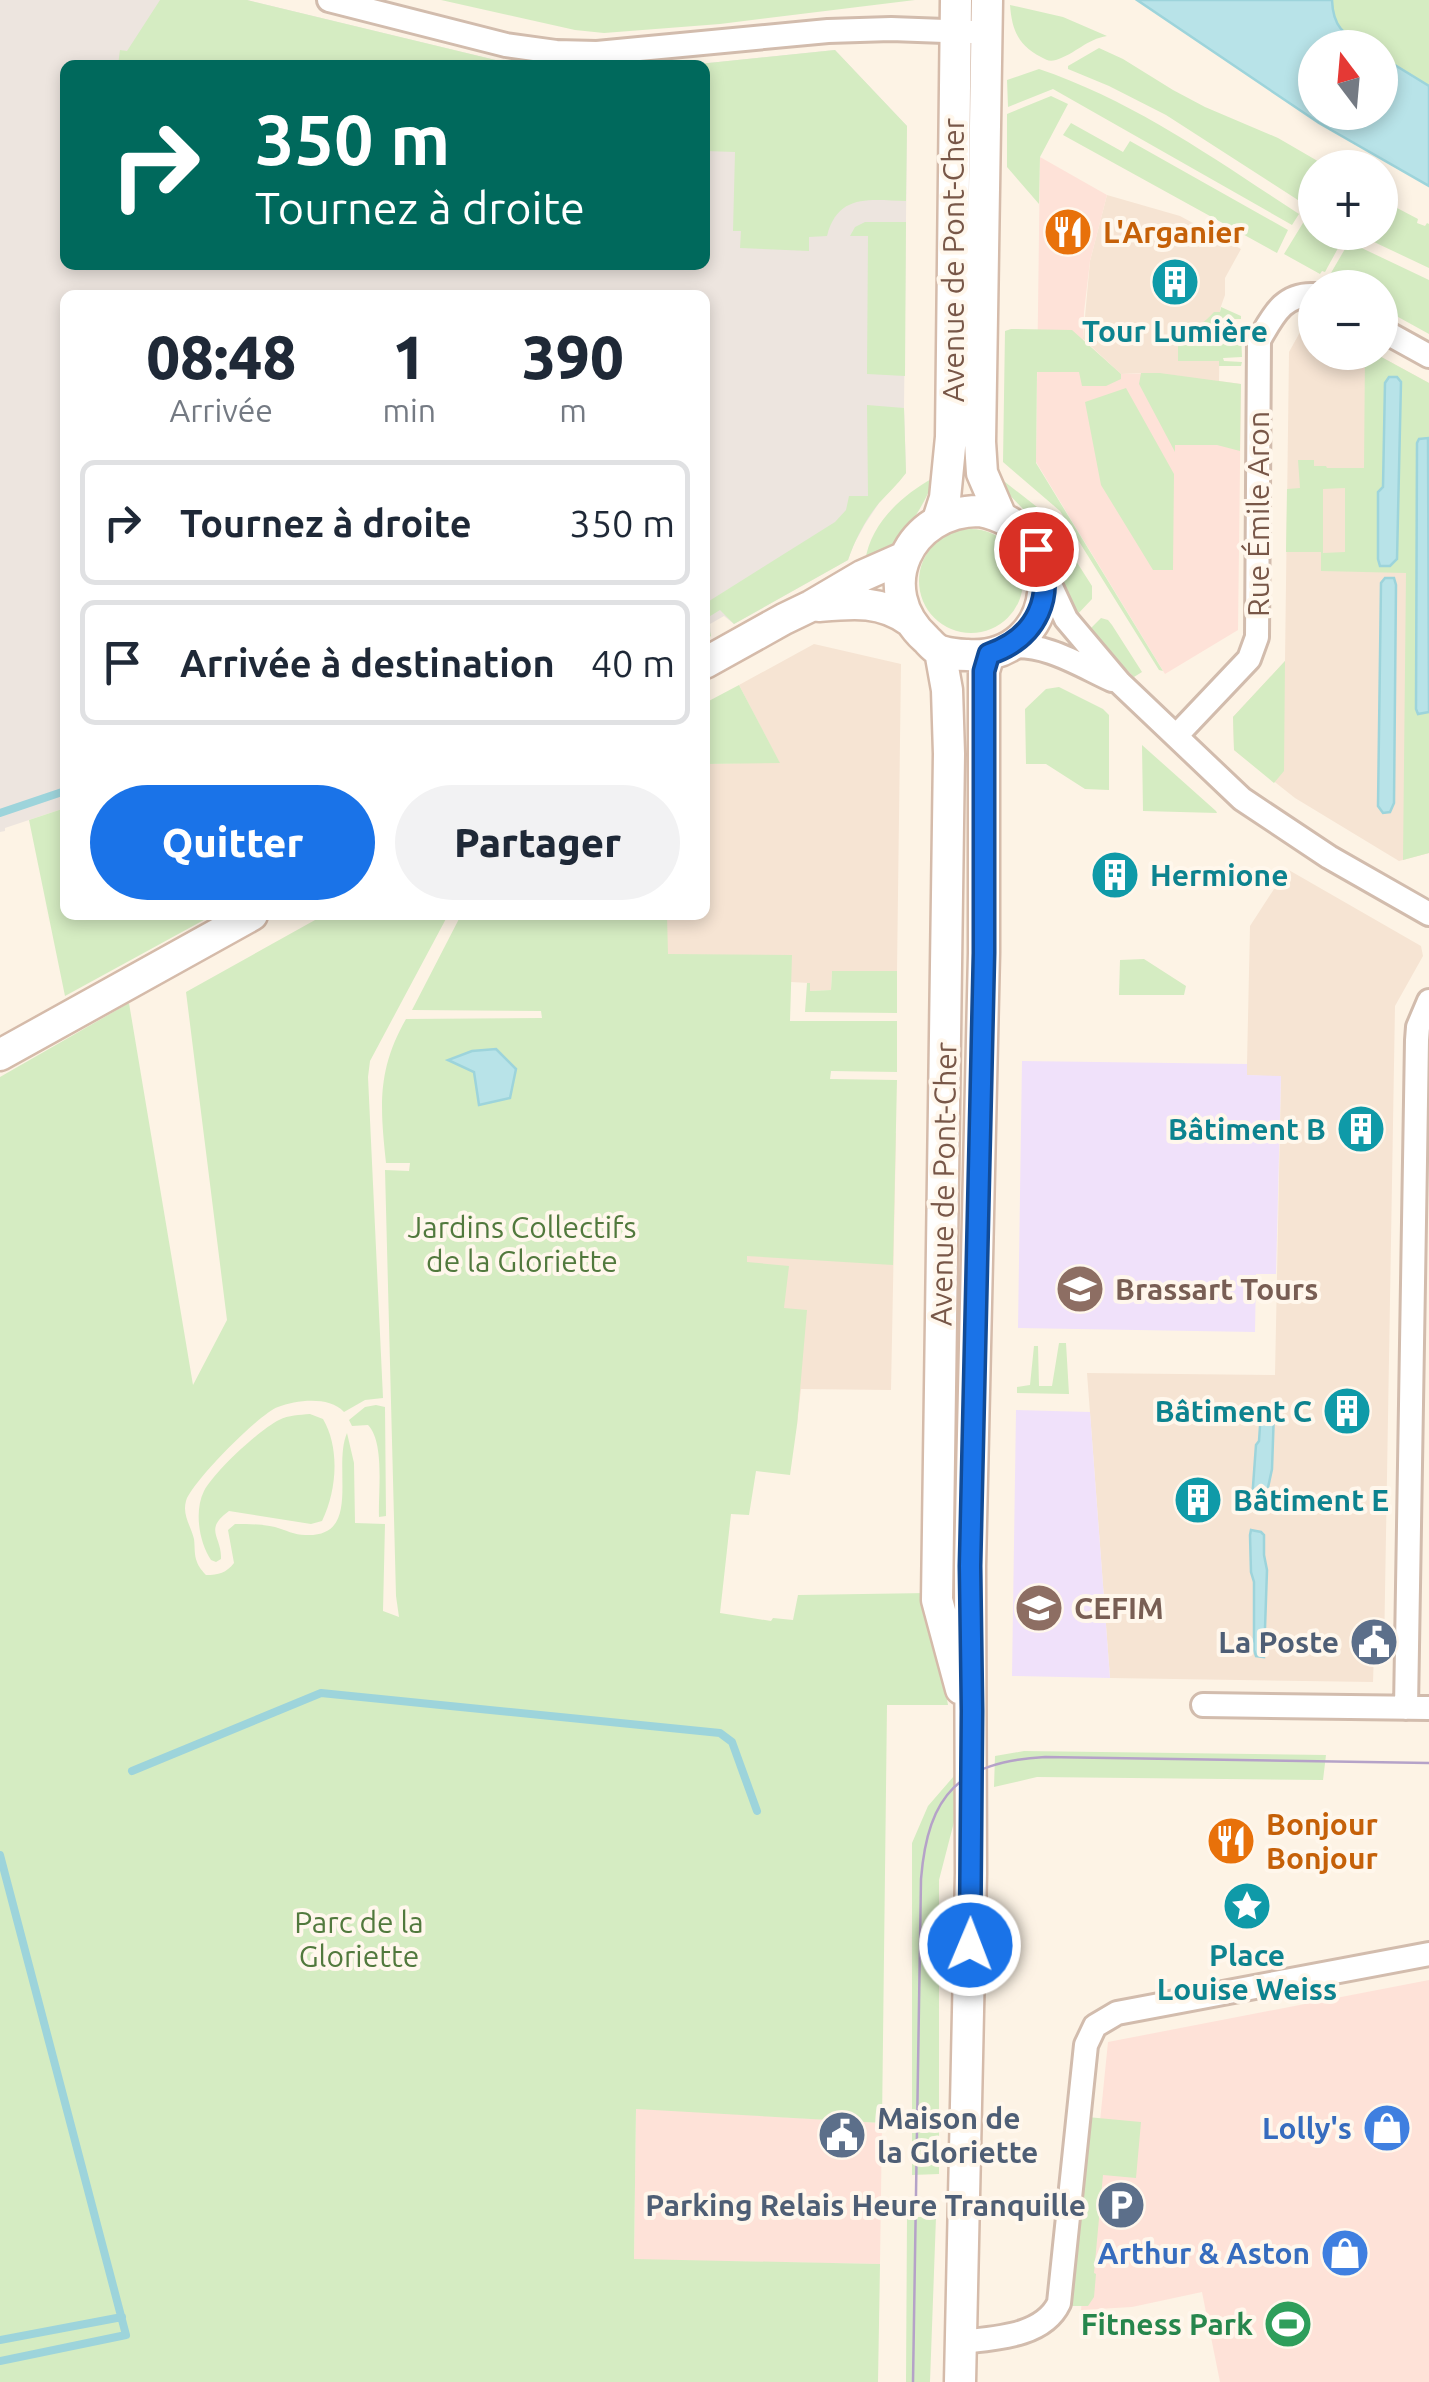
<!DOCTYPE html>
<html lang="fr">
<head>
<meta charset="utf-8">
<style>
	:root { --surface:#fff; --page:#f2f2f3; --text:#1f2937; --muted:#747a83; --line:#e0e1e3; --accent:#1a73e8 }
	body { margin:0; font-family:Ubuntu,sans-serif; background:var(--page); color:var(--text); height:100vh; display:flex; flex-direction:column; font-size:38px; white-space:nowrap }
	* { box-sizing:border-box; margin:0 }
	p { font-size:32px; color:var(--muted) }
	.icon { flex:none; width:55px; height:55px; fill:none; stroke:currentColor; stroke-width:2; stroke-linecap:round; stroke-linejoin:round }
	.map { position:relative; flex:1; overflow:hidden }
	.sheet { position:absolute; left:60px; top:290px; width:650px; height:630px; display:flex; flex-direction:column; background:var(--surface); border-radius:15px; box-shadow:0 5px 15px #0003 }
	.sheet>* { flex:none }
	.hud { position:absolute; left:60px; top:60px; width:650px; height:210px; border-radius:15px; box-shadow:0 5px 15px #0003; background:#00695c; color:#fff; overflow:hidden }
	.needle { width:65px; rotate:344deg }
	.fabs { position:absolute; left:1298px; top:30px; display:grid; gap:20px }
	.fabs a { display:grid; place-items:center; width:100px; height:100px; border-radius:50%; background:var(--surface); box-shadow:0 5px 15px #0003; font-size:50px }
	.pin { position:absolute; display:grid; place-items:center; width:85px; height:85px; color:#fff; margin:-42px; border:5px solid #fff; border-radius:50%; box-shadow:0 2px 10px #0007 }
	.me { position:absolute; width:110px; margin:-55px; rotate:1deg; stroke-linejoin:round; filter:drop-shadow(0 0 8px #0008) }
	.turn { display:flex; align-items:center; gap:35px; height:210px; padding:0 30px; font-size:45px }
	.turn .icon { width:130px; height:130px; stroke-width:2.5 }
	.turn b { display:block; font-size:70px; line-height:85px }
	.eta { display:flex; justify-content:space-evenly; align-items:center; height:170px; text-align:center }
	.eta b { font-size:60px; font-weight:800; line-height:70px }
	.action { display:flex; gap:20px; margin-top:auto; padding:20px 30px }
	.action a { flex:1; height:115px; border-radius:60px; background:var(--accent); color:#fff; font-size:40px; font-weight:800; line-height:115px; text-align:center }
	.action a+a { background:var(--page); color:var(--text) }
	ul { padding:0; list-style:none }
	li { display:flex; align-items:center; gap:30px; height:125px; margin:0 20px 15px; padding:0 10px; border:5px solid var(--line); border-radius:15px }
	li div { flex:1 }
	li b { display:block; font-size:38px }
	li em { font-style:normal }
	.map>svg:first-child { display:block }
	.residential { fill:#f6e4d3 }
	.commercial { fill:#fee2d8 }
	.industrial { fill:#ede5df }
	.education { fill:#f0e1fa }
	.green { fill:#d5ecc2; fill-rule:evenodd }
	.water { fill:#b8e3e8; stroke:#9dd4db; stroke-width:2.5 }
	.lines { fill:none; stroke-linecap:round; stroke-linejoin:round }
	.stream { stroke:#9dd4db; stroke-width:8 }
	.street-casing { stroke:#d2bcad; stroke-width:28 }
	.secondary-casing { stroke:#d5bbaa; stroke-width:35 }
	.street { stroke:#fff; stroke-width:22 }
	.secondary { stroke:#fff; stroke-width:30 }
	.tram { stroke:#b5a2c8; stroke-width:2.5 }
	.route-casing { stroke:#114b97; stroke-width:25 }
	.route { stroke:#1a73e8; stroke-width:18 }
	.labels { text-anchor:middle; dominant-baseline:central; stroke-width:8; stroke-linejoin:round; paint-order:stroke }
	.food-label { font-size:30px; font-weight:bold; fill:#c56008; stroke:#fff7ec; text-anchor:start }
	.street-label { font-size:30px; fill:#785748; stroke:#fff7ec }
	.culture-label { font-size:30px; font-weight:bold; fill:#0d838f; stroke:#fff7ec }
	.park-label { font-size:30px; fill:#51793d; stroke:#fff7ec }
	.education-label { font-size:30px; font-weight:bold; fill:#785e54; stroke:#fff7ec; text-anchor:start }
	.service-label { font-size:30px; font-weight:bold; fill:#4e5e75; stroke:#fff7ec; text-anchor:end }
	.shop-label { font-size:30px; font-weight:bold; fill:#366cbe; stroke:#fff7ec; text-anchor:end }
	.leisure-label { font-size:30px; font-weight:bold; fill:#27864d; stroke:#fff7ec; text-anchor:end }
</style>
</head>
<body>
<div class="map">
<svg width="1429" height="2382" viewBox="0 0 1429 2382">
	<rect width="100%" height="100%" fill="#fdf3e5"/>
	<path class="residential" d="M 1107,195 L 1180,216 L 1241,249 L 1225,278 L 1225,295 L 1220,309 L 1219,382 L 1142,373 L 1121,374 L 1083,339 L 1090,261 Z
		M 1309,316 L 1315,319 L 1315,352 L 1374,353 L 1429,383 L 1429,853 L 1399,861 L 1295,798 L 1234,750 L 1233,717 L 1285,661 L 1289,352 Z
		M 814,644 L 901,664 L 897,971 L 832,971 L 831,990 L 809,991 L 809,983 L 791,982 L 791,955 L 667,955 L 667,915 L 705,915 L 706,764 L 779,762 L 739,685 Z
		M 1287,869 L 1421,946 L 1423,956 L 1395,1006 L 1384,1652 L 1374,1652 L 1373,1682 L 1110,1678 L 1087,1373 L 1275,1375 L 1281,1077 L 1247,1075 L 1247,1064 L 1250,926 Z
		M 896,1133 L 891,1390 L 801,1389 L 797,1425 L 742,1369 L 751,1134 Z"/>
	<path class="commercial" d="M 1040,157 L 1107,195 L 1090,261 L 1084,312 L 1083,340 L 1121,374 L 1160,373 L 1241,384 L 1238,630 L 1165,674 L 1036,462 Z
		M 1429,1980 L 1429,2382 L 1220,2382 L 1202,2292 L 1132,2307 L 1081,2310 L 1108,2042 Z
		M 636,2108 L 882,2123 L 880,2264 L 634,2260 Z"/>
	<path class="industrial" d="M 0,0 L 247,0 L 516,65 L 65,65 L 65,265 L 705,265 L 705,65 L 689,65 L 835,50 L 907,126 L 904,408 L 906,473 L 879,503 L 865,524 L 854,544 L 848,560 L 734,624 L 724,616 L 710,624 L 711,636 L 705,640 L 705,295 L 65,295 L 65,808 L 5,828 L 5,831 L 0,832 Z"/>
	<path class="education" d="M 1022,1061 L 1247,1064 L 1247,1075 L 1281,1076 L 1276,1274 L 1256,1274 L 1255,1332 L 1018,1328 Z
		M 1016,1410 L 1090,1412 L 1110,1678 L 1012,1676 Z"/>
	<path class="green" d="M 160,0 L 247,0 L 516,65 L 118,65 L 120,50 L 127,51 Z
		M 441,0 L 915,0 L 720,24 L 604,33 L 575,30 Z
		M 1332,0 L 1429,0 L 1429,86 L 1380,56 L 1380,48 C 1351,47 1333,29 1332,0 Z
		M 1010,5 L 1063,17 L 1107,36 C 1087,39 1075,54 1056,60 C 1049,62 1047,60 1041,57 C 1018,45 1012,30 1010,5 Z
		M 1099,48 L 1123,59 L 1173,90 L 1205,107 L 1278,138 L 1328,167 L 1315,168 L 1315,211 L 1166,115 L 1109,86 L 1068,69 L 1068,66 Z
		M 835,50 L 907,126 L 906,201 C 870,200 838,193 827,236 L 809,237 L 809,251 L 740,248 L 741,231 L 733,231 L 735,152 L 705,151 L 705,65 L 689,65 Z
		M 1039,69 C 1134,101 1216,160 1299,214 L 1292,225 L 1053,89 L 1008,107 L 1007,80 Z
		M 1051,96 L 1068,104 L 1040,157 L 1039,204 L 1007,167 L 1007,114 Z
		M 1071,123 L 1123,152 L 1130,141 L 1288,230 L 1277,253 L 1063,135 Z
		M 1380,199 L 1418,219 L 1417,223 L 1425,226 L 1427,223 L 1429,224 L 1429,268 L 1355,233 L 1380,232 Z
		M 1306,218 L 1315,224 L 1315,232 L 1330,233 L 1343,239 L 1325,272 L 1322,271 L 1320,274 L 1284,254 Z
		M 865,222 L 906,222 L 905,376 L 867,374 L 868,236 L 850,236 L 855,227 Z
		M 1349,242 L 1429,280 L 1429,334 L 1380,307 L 1380,288 L 1345,287 L 1328,278 Z
		M 1221,307 L 1241,316 L 1241,319 L 1231,319 L 1231,333 L 1241,334 L 1242,357 L 1223,358 L 1224,361 L 1242,362 L 1241,366 L 1219,366 L 1219,361 L 1178,361 L 1178,332 C 1193,331 1204,323 1214,312 L 1220,312 Z
		M 1011,329 L 1072,330 L 1121,374 L 1121,379 L 1106,386 L 1082,386 L 1079,372 L 1037,372 L 1036,463 L 1163,671 L 1159,670 L 1060,511 L 1003,462 L 1005,331 Z
		M 1365,353 L 1374,353 L 1429,383 L 1429,853 L 1403,860 L 1406,573 L 1321,571 L 1321,552 L 1286,552 L 1287,489 L 1300,488 L 1298,460 L 1314,460 L 1314,466 L 1326,466 L 1327,468 L 1364,468 ZM 1345,488 L 1345,552 L 1323,553 L 1323,489 Z
		M 1141,373 L 1160,373 L 1241,384 L 1240,451 L 1217,445 L 1175,445 L 1175,452 L 1139,384 Z
		M 1126,388 L 1174,474 L 1173,570 L 1153,570 L 1101,485 L 1085,402 Z
		M 867,405 L 904,408 L 906,473 C 898,484 888,493 879,503 C 865,520 855,540 848,560 L 734,624 L 720,610 L 707,618 L 711,636 L 705,639 L 706,603 L 835,522 L 846,510 L 849,496 L 868,496 Z
		M 933,478 C 930,498 903,537 888,550 C 882,555 872,558 865,562 C 870,524 901,496 933,478 Z
		M 1005,482 L 1046,514 L 1092,586 L 1092,599 L 1075,617 L 1065,592 L 1057,555 L 1049,536 L 999,484 Z
		M919 581a52 52 0 1 1 104 0a52 52 0 1 1-104 0Z
		M 1101,618 L 1108,620 L 1112,625 L 1142,672 L 1134,677 L 1088,631 Z
		M 1285,661 L 1284,771 L 1274,783 L 1234,750 L 1233,717 Z
		M 739,685 L 780,763 L 706,764 L 705,780 L 705,703 Z
		M 1059,687 L 1103,709 L 1109,715 L 1109,790 L 1085,789 L 1046,764 L 1026,764 L 1025,709 L 1046,689 Z
		M 1142,745 L 1216,811 L 1217,813 L 1143,811 Z
		M 65,808 L 65,915 L 213,915 L 65,996 L 29,820 Z
		M 324,915 L 448,915 L 370,1061 L 368,1077 L 383,1398 L 365,1400 L 344,1412 C 329,1396 297,1400 278,1407 C 260,1413 191,1483 186,1501 C 182,1515 191,1526 194,1539 C 195,1546 194,1555 197,1562 C 198,1566 203,1572 206,1575 C 219,1575 226,1573 234,1563 L 228,1530 L 235,1524 C 248,1524 261,1524 275,1527 C 285,1530 295,1535 305,1535 C 363,1538 332,1468 347,1433 L 354,1463 L 355,1523 L 385,1524 L 383,1611 L 399,1617 L 396,1596 L 385,1170 L 409,1171 L 410,1163 L 386,1163 C 380,1106 377,1070 406,1019 L 542,1018 L 541,1011 L 412,1010 L 461,915 L 667,915 L 668,954 L 792,955 L 790,1021 L 897,1021 L 897,1072 L 831,1071 L 830,1079 L 897,1080 L 893,1265 L 747,1256 L 747,1262 L 789,1266 L 784,1308 L 807,1310 L 797,1425 L 790,1475 L 756,1471 L 749,1515 L 731,1514 L 720,1613 L 771,1621 L 773,1618 L 793,1620 L 798,1595 L 928,1593 L 948,1705 L 887,1705 L 882,2123 L 636,2109 L 634,2259 L 880,2264 L 878,2382 L 0,2382 L 0,1077 L 129,1003 L 193,1385 L 227,1320 L 186,992 Z
		M 1144,959 L 1186,986 L 1184,995 L 1119,995 L 1120,960 Z
		M 832,971 L 897,971 L 897,1013 L 805,1012 L 807,983 L 810,983 L 810,991 L 831,990 Z
		M 1059,1343 L 1066,1343 L 1069,1394 L 1017,1393 L 1017,1387 L 1030,1385 L 1034,1346 L 1038,1346 L 1039,1386 L 1052,1386 Z
		M 376,1405 L 385,1407 L 386,1516 L 379,1517 C 378,1492 385,1443 368,1425 L 352,1426 L 349,1420 L 365,1407 Z
		M 310,1414 L 323,1419 C 340,1448 337,1490 322,1521 L 311,1524 L 229,1511 C 203,1530 222,1536 221,1559 L 216,1562 L 211,1560 C 199,1542 194,1511 204,1491 C 214,1472 259,1430 279,1420 C 289,1415 299,1415 310,1414 Z
		M 1024,1751 L 1326,1755 L 1323,1780 L 1037,1777 L 994,1787 L 995,1756 Z
		M 954,1776 L 954,1822 L 939,1880 L 939,2174 L 912,2175 L 912,1843 L 928,1806 Z
		M 1087,2117 L 1141,2122 L 1136,2178 L 1103,2175 L 1094,2273 L 1096,2274 L 1094,2297 L 1088,2306 L 1067,2306 Z
		M 907,2217 L 936,2217 L 930,2382 L 906,2382 Z"/>
	<path class="water" d="M 1137,0 L 1332,0 C 1333,28 1344,34 1366,47 L 1315,48 L 1315,112 L 1380,112 L 1380,56 L 1429,86 L 1429,186 L 1319,123 Z
		M 1389,377 L 1397,377 L 1401,382 L 1397,559 L 1390,566 L 1380,566 L 1378,559 L 1378,492 L 1383,487 L 1385,383 Z
		M 1428,438 L 1429,712 L 1418,714 L 1416,709 L 1417,443 L 1419,439 Z
		M 1385,578 L 1394,578 L 1396,585 L 1394,803 L 1390,812 L 1383,813 L 1378,806 L 1381,583 Z
		M 496,1049 L 516,1069 L 510,1098 L 479,1105 L 474,1072 L 448,1060 L 472,1051 Z
		M 1264,1408 L 1271,1408 L 1274,1411 L 1272,1469 L 1264,1506 L 1256,1505 L 1252,1500 L 1256,1445 L 1259,1441 L 1261,1412 Z
		M 1251,1530 L 1261,1532 L 1264,1535 L 1264,1555 L 1267,1570 L 1264,1657 L 1256,1656 L 1254,1650 L 1254,1582 L 1251,1572 L 1250,1535 Z"/>
	<g class="lines">
		<path class="stream" d="M 0,813 L 65,791
			M 132,1771 L 321,1693 L 720,1733 L 732,1742 L 757,1811
			M 0,1855 L 126,2335 L 0,2361
			M 0,2340 L 122,2317"/>
		<g class="street-casing">
			<path id="street" d="M 329,0 L 506,45 L 556,52 L 597,53 L 828,31 L 891,29 L 972,32
				M 1380,329 L 1429,356
				M 1045,574 L 1066,619 L 1120,683 L 1242,799 L 1329,857 L 1429,914
				M 1007,647 C 1045,642 1079,665 1112,680
				M 1176,736 L 1249,659 L 1257,637 L 1259,340 C 1273,316 1283,293 1315,295
				M 1203,1705 L 1429,1708
				M 1406,1708 L 1417,1040 L 1418,1027 L 1429,1001
				M 961,2342 C 994,2338 1043,2337 1059,2303 L 1086,2045 L 1095,2026 L 1117,2013 L 1429,1954"/>
		</g>
		<g class="secondary-casing">
			<path id="secondary" d="M 987,0 L 980,442 L 982,473 L 1001,517
				M 980,511 C 1074,529 1059,662 967,655 C 959,655 944,653 938,650 C 933,647 930,643 926,639 C 871,589 909,510 980,511 Z
				M 938,520 L 945,498 L 951,437 L 956,0
				M 819,606 C 853,603 881,600 910,621
				M 940,651 L 947,690 L 949,754 L 937,1600 L 961,1689
				M 705,663 L 784,619 L 811,606 L 862,576 L 905,557
				M 0,1055 L 252,915
				M 960,2382 L 971,1873 L 970,1566 L 984,953 L 984,671 L 989,654"/>
		</g>
		<use href="#street" class="street"/>
		<use href="#secondary" class="secondary"/>
		<path class="tram" d="M 913,2382 L 921,1879 C 928,1793 960,1762 1045,1757 L 1429,1763"/>
	</g>
	<g class="lines">
		<g class="route-casing">
			<path id="route" d="M 970,1945 L 972,1711 L 970,1566 L 984,953 L 984,671 L 989,654 C 1037,638 1057,595 1036,549"/>
		</g>
		<use href="#route" class="route"/>
	</g>
	<defs>
		<g id="restaurant-disc" transform="scale(2.5)"><circle r="9.5" fill="#e8710a" stroke="#fff7ec"/><path d="M-5-6h1v4h1v-4h1v4h1v-4h1v5L-1.5 .5V6h-2V.5L-5-1ZM5-6V6H3V1.5H1.5Q1.5-4 5-6Z" fill="#fff"/></g>
		<g id="building-disc" transform="scale(2.5)"><circle r="9.5" fill="#0f9aa8" stroke="#fff7ec"/><path d="M-4-6H4V6H1V3H-1V6H-4ZM-2.5-4.3h1.7v1.8h-1.7ZM.8-4.3h1.7v1.8H.8ZM-2.5-1h1.7V.8h-1.7ZM.8-1h1.7V.8H.8Z" fill="#fff"/></g>
		<g id="university-disc" transform="scale(2.5)"><circle r="9.5" fill="#8d6e63" stroke="#fff7ec"/><path d="M0-5L7-2L0 1L-7-2ZM-4 1L0 2.5L4 1V4Q0 6-4 4Z" fill="#fff"/></g>
		<g id="civic-disc" transform="scale(2.5)"><circle r="9.5" fill="#5c6f8a" stroke="#fff7ec"/><path d="M-.6-6.5H3V-4.5H.6V-3L4-1V1h2V6H-6V1h2V-1L-.6-3ZM-1.2 2.5V6h2.4V2.5Z" fill="#fff"/></g>
		<g id="sight-disc" transform="scale(2.5)"><circle r="9.5" fill="#0f9aa8" stroke="#fff7ec"/><path d="M0-6L1.8-2.2L6-1.7L2.9 1.2L3.7 5.4L0 3.3L-3.7 5.4L-2.9 1.2L-6-1.7L-1.8-2.2Z" fill="#fff"/></g>
		<g id="shop-disc" transform="scale(2.5)"><circle r="9.5" fill="#3f7fe0" stroke="#fff7ec"/><path d="M-5-2.5h2.3a2.7 3.5 0 0 1 5.4 0H5L5.5 6h-11ZM-1.5-2.5h3a1.5 2.3 0 0 0-3 0Z" fill="#fff"/></g>
		<g id="parking-disc" transform="scale(2.5)"><circle r="9.5" fill="#5c6f8a" stroke="#fff7ec"/><path d="M-3.5-5.5H1a3.5 3.5 0 0 1 0 7H-1V5.5H-3.5ZM-1-3.4V-.6H.8a1.4 1.4 0 0 0 0-2.8Z" fill="#fff"/></g>
		<g id="stadium-disc" transform="scale(2.5)"><circle r="9.5" fill="#2e9e5b" stroke="#fff7ec"/><path d="M0-5a6.5 5 0 1 0 0 10a6.5 5 0 1 0 0-10ZM-3.5-1.8h7v3.6h-7Z" fill="#fff"/></g>
	</defs>
	<g fill-rule="evenodd">
		<use href="#restaurant-disc" x="1068" y="232"/>
		<use href="#building-disc" x="1175" y="282"/>
		<use href="#building-disc" x="1115" y="875"/>
		<use href="#building-disc" x="1361" y="1129"/>
		<use href="#university-disc" x="1080" y="1289"/>
		<use href="#building-disc" x="1347" y="1411"/>
		<use href="#building-disc" x="1198" y="1500"/>
		<use href="#university-disc" x="1039" y="1608"/>
		<use href="#civic-disc" x="1374" y="1642"/>
		<use href="#restaurant-disc" x="1231" y="1841"/>
		<use href="#sight-disc" x="1247" y="1906"/>
		<use href="#shop-disc" x="1387" y="2128"/>
		<use href="#civic-disc" x="842" y="2135"/>
		<use href="#parking-disc" x="1121" y="2205"/>
		<use href="#shop-disc" x="1345" y="2253"/>
		<use href="#stadium-disc" x="1288" y="2324"/>
	</g>
	<g class="labels">
		<g class="food-label">
			<text x="1103" y="232">L'Arganier</text>
			<text x="1266" y="1824">Bonjour<tspan x="1266" dy="34">Bonjour</tspan></text>
		</g>
		<g class="street-label">
			<text transform="translate(953 260) rotate(-90)">Avenue de Pont-Cher</text>
			<text transform="translate(1258 514) rotate(-90)">Rue Émile Aron</text>
			<text transform="translate(943 1184) rotate(-89)">Avenue de Pont-Cher</text>
		</g>
		<g class="culture-label">
			<text x="1175" y="331">Tour Lumière</text>
			<text x="1150" y="875" text-anchor="start">Hermione</text>
			<text x="1326" y="1129" text-anchor="end">Bâtiment B</text>
			<text x="1312" y="1411" text-anchor="end">Bâtiment C</text>
			<text x="1233" y="1500" text-anchor="start">Bâtiment E</text>
			<text x="1247" y="1955">Place<tspan x="1247" dy="34">Louise Weiss</tspan></text>
		</g>
		<g class="park-label">
			<text x="522" y="1227">Jardins Collectifs<tspan x="522" dy="34">de la Gloriette</tspan></text>
			<text x="359" y="1922">Parc de la<tspan x="359" dy="34">Gloriette</tspan></text>
		</g>
		<g class="education-label">
			<text x="1115" y="1289">Brassart Tours</text>
			<text x="1074" y="1608">CEFIM</text>
		</g>
		<g class="service-label">
			<text x="1339" y="1642">La Poste</text>
			<text x="877" y="2118" text-anchor="start">Maison de<tspan x="877" dy="34">la Gloriette</tspan></text>
			<text x="1086" y="2205">Parking Relais Heure Tranquille</text>
		</g>
		<g class="shop-label">
			<text x="1352" y="2128">Lolly's</text>
			<text x="1310" y="2253">Arthur &amp; Aston</text>
		</g>
		<g class="leisure-label">
			<text x="1253" y="2324">Fitness Park</text>
		</g>
	</g>
</svg>
<div class="fabs">
<a><svg class="needle" viewBox="-14 -14 28 28"><path d="M0-13l5 13h-10z" fill="#e53935"/><path d="M0 13l5-13h-10z" fill="#747a83"/></svg></a>
<a>+</a>
<a>−</a>
</div>
<div class="pin" style="left:1036px;top:549px;background:#d93025"><svg class="icon" aria-label="arrive" viewBox="0 0 24 24"><path d="M6 21V4h12l-3 4 3 4H6"/></svg></div>
<svg class="me" style="left:970px;top:1945px" viewBox="-20 -20 40 40"><circle r="17" fill="#1a73e8" stroke="#fff" stroke-width="3"/><path d="M0-11L8 9 0 5-8 9z" fill="#fff"/></svg>
<div class="hud">
<div class="turn"><svg class="icon" aria-label="right" viewBox="0 0 24 24"><path d="M7 20v-9h11M14 6l5 5-5 5"/></svg><div><b>350 m</b>Tournez à droite</div></div>
</div>
<section class="sheet">
<div class="eta">
<div><b>08:48</b><p>Arrivée</p></div>
<div><b>1</b><p>min</p></div>
<div><b>390</b><p>m</p></div>
</div>
<ul>
<li><svg class="icon" aria-label="right" viewBox="0 0 24 24"><path d="M7 20v-9h11M14 6l5 5-5 5"/></svg><div><b>Tournez à droite</b></div><em>350 m</em></li>
<li><svg class="icon" aria-label="arrive" viewBox="0 0 24 24"><path d="M6 21V4h12l-3 4 3 4H6"/></svg><div><b>Arrivée à destination</b></div><em>40 m</em></li>
</ul>
<div class="action"><a>Quitter</a><a>Partager</a></div>
</section>
</div>
</body>
</html>
